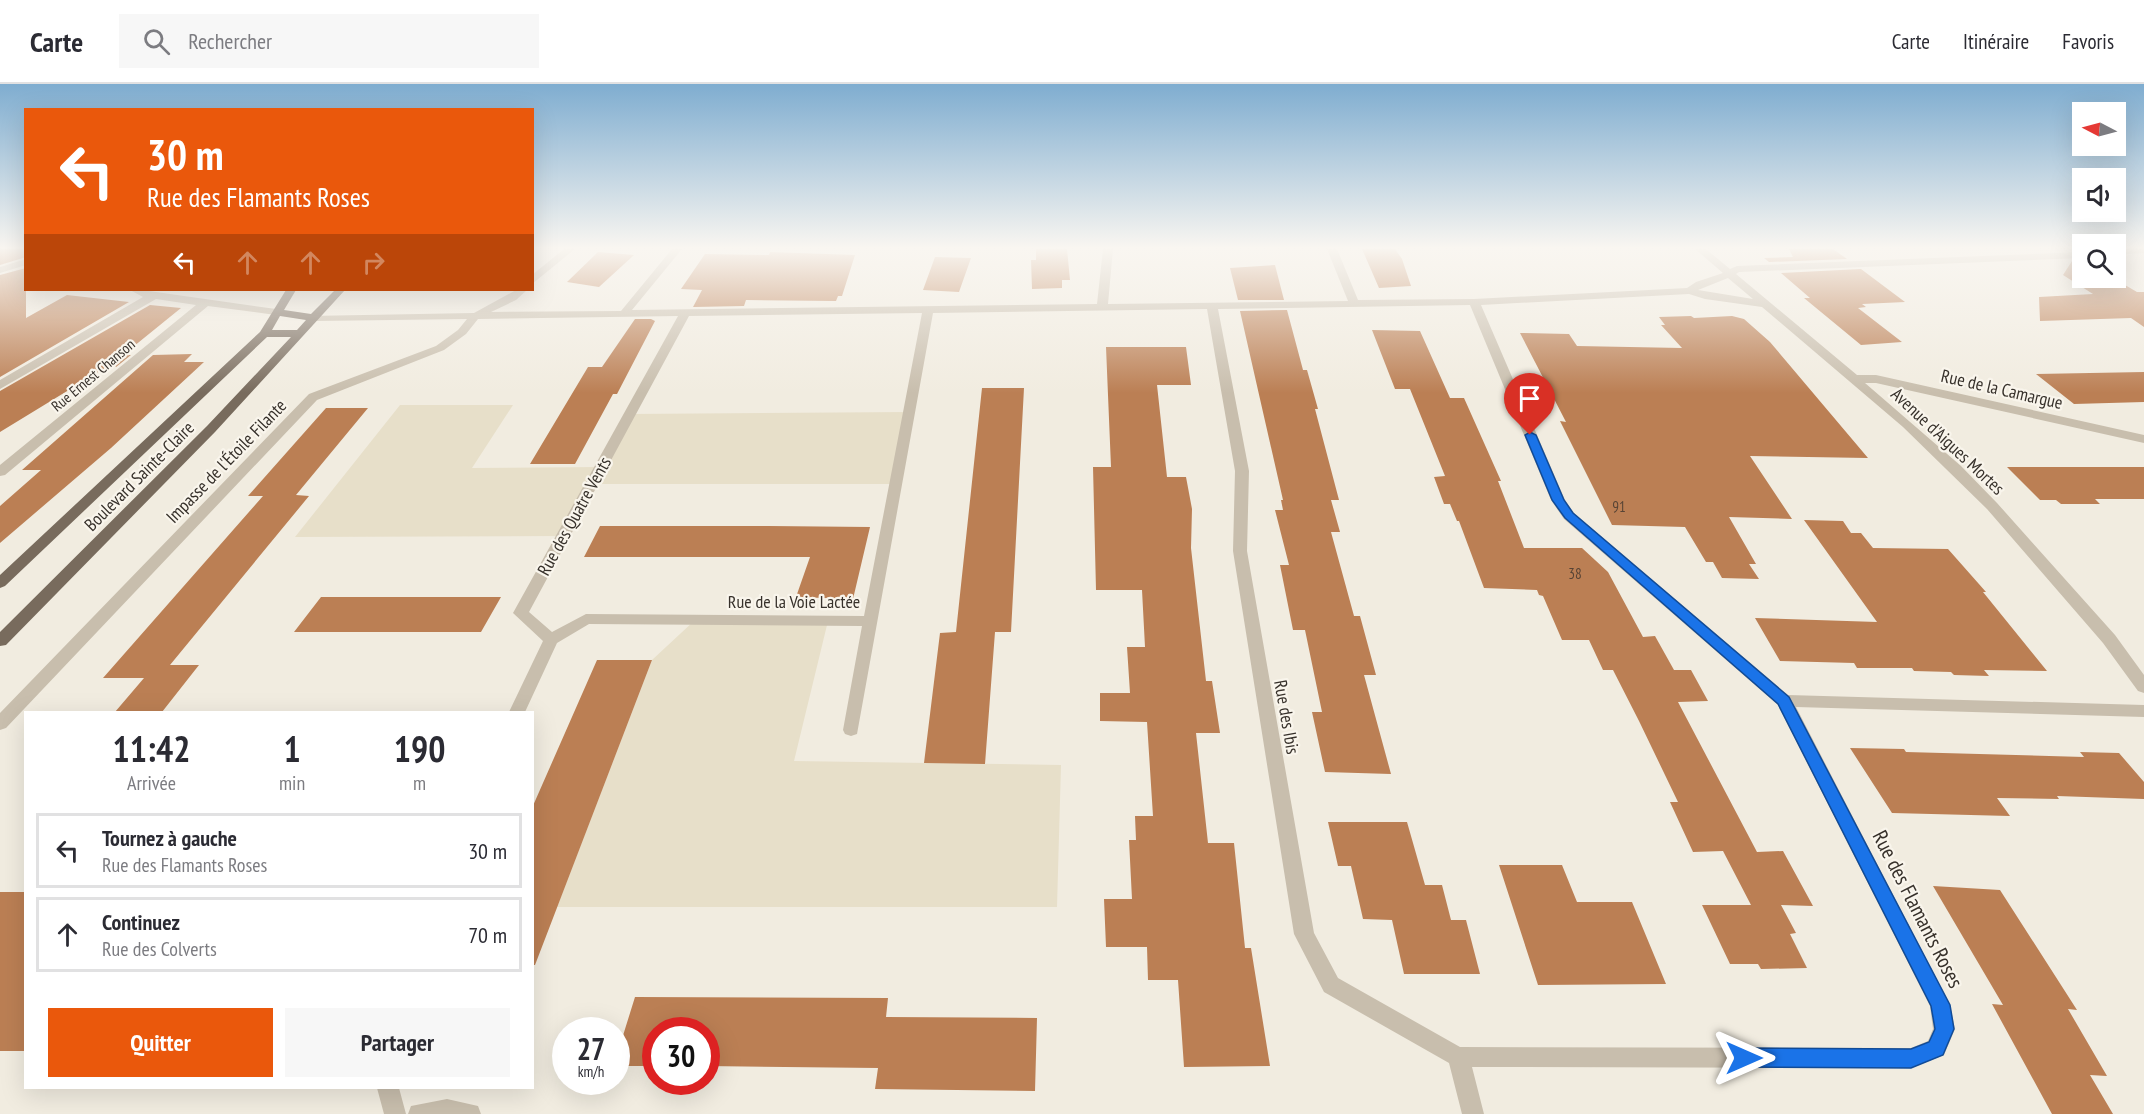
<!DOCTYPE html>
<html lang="fr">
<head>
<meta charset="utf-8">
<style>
	:root { --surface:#fff; --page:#f7f7f7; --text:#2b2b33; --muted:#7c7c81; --line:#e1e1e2; --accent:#ea580c }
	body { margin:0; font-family:"PT Sans Narrow",sans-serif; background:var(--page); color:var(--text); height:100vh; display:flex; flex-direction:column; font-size:22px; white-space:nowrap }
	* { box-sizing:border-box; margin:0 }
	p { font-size:20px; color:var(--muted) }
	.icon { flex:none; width:33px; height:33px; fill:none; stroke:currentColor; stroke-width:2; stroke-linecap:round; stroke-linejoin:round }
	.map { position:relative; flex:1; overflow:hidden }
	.side { position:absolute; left:24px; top:627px; width:510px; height:378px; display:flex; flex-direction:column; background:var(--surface); border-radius:0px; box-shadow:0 6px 24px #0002 }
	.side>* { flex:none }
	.banner { position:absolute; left:24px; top:24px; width:510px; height:183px; border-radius:0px; box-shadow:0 6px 24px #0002; background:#ea580c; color:#fff; overflow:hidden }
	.needle { width:39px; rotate:276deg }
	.controls { position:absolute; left:2072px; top:18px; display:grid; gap:12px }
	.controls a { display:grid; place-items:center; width:54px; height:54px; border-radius:0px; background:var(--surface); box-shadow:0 6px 24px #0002; font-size:30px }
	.speed { position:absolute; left:552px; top:933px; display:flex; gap:12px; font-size:30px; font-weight:700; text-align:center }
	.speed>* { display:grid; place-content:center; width:78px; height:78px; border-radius:50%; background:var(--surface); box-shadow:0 6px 24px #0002; line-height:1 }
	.speed small { font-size:15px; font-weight:400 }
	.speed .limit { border:9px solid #d22; background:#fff; color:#111 }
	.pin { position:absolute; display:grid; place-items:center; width:51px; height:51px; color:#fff; margin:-62px -26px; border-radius:50% 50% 50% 0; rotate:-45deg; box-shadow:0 0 6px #0007 }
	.pin .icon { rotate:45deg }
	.me { position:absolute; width:66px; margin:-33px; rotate:90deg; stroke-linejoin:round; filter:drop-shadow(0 0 4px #0008) }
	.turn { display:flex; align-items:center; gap:21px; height:126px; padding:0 24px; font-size:27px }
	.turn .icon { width:78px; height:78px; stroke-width:2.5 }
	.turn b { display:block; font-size:42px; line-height:51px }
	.lanes { display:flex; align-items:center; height:57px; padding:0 24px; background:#0003; justify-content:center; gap:30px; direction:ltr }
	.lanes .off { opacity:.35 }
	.eta { display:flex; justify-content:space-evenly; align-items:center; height:102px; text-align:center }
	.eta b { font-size:36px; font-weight:700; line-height:42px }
	.button { display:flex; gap:12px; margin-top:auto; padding:12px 24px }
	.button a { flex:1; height:69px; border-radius:0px; background:var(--accent); color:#fff; font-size:24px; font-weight:700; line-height:69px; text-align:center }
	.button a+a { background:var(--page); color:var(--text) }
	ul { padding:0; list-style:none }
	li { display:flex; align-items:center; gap:18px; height:75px; margin:0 12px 9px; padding:0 12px; border:3px solid var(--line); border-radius:0px }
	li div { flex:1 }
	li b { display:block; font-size:22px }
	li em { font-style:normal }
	header { display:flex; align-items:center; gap:36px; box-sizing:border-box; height:84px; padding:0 30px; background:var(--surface); border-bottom:2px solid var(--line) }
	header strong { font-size:28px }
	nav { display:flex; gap:33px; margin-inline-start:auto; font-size:21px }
	.search { width:420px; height:54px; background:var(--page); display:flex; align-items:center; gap:15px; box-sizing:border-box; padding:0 21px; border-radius:0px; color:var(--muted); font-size:22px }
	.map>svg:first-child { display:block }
	.plaza { fill:#e7dfc9 }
	.building { fill:#bb7f54 }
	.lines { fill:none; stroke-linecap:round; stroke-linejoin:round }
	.minor { fill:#c8bead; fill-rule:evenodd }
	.major { fill:#786b5d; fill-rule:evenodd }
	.route { fill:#1a73e8; stroke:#114b97; stroke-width:1.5 }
	.labels { text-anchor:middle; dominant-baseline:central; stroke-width:4.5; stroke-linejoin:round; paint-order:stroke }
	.far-street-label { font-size:15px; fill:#37312b; stroke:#f9f5ec }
	.number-label { font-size:15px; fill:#584435 }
	.street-label { font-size:18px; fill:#37312b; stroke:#f9f5ec }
	.near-street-label { font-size:21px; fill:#37312b; stroke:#f9f5ec }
</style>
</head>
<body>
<header>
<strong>Carte</strong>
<div class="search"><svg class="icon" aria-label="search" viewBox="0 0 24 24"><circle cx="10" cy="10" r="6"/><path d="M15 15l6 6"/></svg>Rechercher</div>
<nav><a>Carte</a><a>Itinéraire</a><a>Favoris</a></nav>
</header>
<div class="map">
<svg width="2144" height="1030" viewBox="0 0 2144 1030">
	<rect width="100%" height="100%" fill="#f1ece0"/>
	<path class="plaza" d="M 400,321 L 513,321 L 472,384 L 600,383 L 629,330 L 909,328 L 895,400 L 592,400 L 563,452 L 295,453 Z
		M 695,536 L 828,537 L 794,677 L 1061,681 L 1057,823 L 557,823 L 652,576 Z"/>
	<path class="building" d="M 0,165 L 26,165 L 26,173 L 0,181 Z
		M 1036,165 L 1067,165 L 1070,196 L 1062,196 L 1062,204 L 1032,205 L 1031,176 L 1036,176 Z
		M 1362,165 L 1395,165 L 1402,175 L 1411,202 L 1379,204 Z
		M 1789,165 L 1833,165 L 1847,175 L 1769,178 L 1764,174 L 1793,173 Z
		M 598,168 L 634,171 L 599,203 L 567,198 Z
		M 770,168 L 855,171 L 842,212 L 838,212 L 836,217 L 746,216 L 744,222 L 693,223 L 702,206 L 681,205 L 705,170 L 769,171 Z
		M 935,173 L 971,174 L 959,208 L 923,206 Z
		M 2082,176 L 2082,194 L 2113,194 L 2137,208 L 2144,208 L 2144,243 L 2131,234 L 2040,237 L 2039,213 L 2093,210 L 2063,191 L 2072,177 Z
		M 1275,181 L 1284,216 L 1238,216 L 1230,184 Z
		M 26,184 L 26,234 L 67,211 L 129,218 L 0,293 L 0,191 Z
		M 1861,185 L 1905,218 L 1862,220 L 1866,223 L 1858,224 L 1902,258 L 1861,261 L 1804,214 L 1810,214 L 1781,189 Z
		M 150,221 L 181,224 L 123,271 L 131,271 L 116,283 L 113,279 L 0,348 L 0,307 Z
		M 1287,226 L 1303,286 L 1307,286 L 1318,325 L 1315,325 L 1339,416 L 1331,416 L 1340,448 L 1331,448 L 1354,532 L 1360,532 L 1376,591 L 1364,591 L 1391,690 L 1325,688 L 1312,628 L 1322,628 L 1305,546 L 1293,546 L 1280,481 L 1289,481 L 1275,426 L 1283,426 L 1281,416 L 1283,416 L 1240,227 Z
		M 1691,232 L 1694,234 L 1732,232 L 1744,235 L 1770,258 L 1868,374 L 1750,372 L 1792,435 L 1729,433 L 1756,480 L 1749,480 L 1759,495 L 1722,494 L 1713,478 L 1706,478 L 1685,443 L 1612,441 L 1560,337 L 1566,338 L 1520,249 L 1569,250 L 1577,262 L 1682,264 L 1661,241 L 1665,241 L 1659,233 Z
		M 635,235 L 651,235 L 655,237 L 617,310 L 613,310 L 575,380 L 530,380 L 588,283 L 602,283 Z
		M 1372,246 L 1420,247 L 1450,314 L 1464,314 L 1501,397 L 1498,397 L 1524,464 L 1582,464 L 1608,488 L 1643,553 L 1655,552 L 1674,586 L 1691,586 L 1708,617 L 1678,618 L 1757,768 L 1783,767 L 1813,822 L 1781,821 L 1796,849 L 1790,850 L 1807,884 L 1761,885 L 1758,880 L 1730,880 L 1702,821 L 1751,821 L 1723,767 L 1693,768 L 1670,718 L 1678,718 L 1639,637 L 1613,586 L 1603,586 L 1589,556 L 1562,556 L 1543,512 L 1539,511 L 1537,506 L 1484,504 L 1459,437 L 1457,437 L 1450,420 L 1444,420 L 1434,393 L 1445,392 L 1410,305 L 1395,305 Z
		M 1106,263 L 1186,263 L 1191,301 L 1157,301 L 1167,393 L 1186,393 L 1192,425 L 1191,464 L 1206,597 L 1212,597 L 1220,649 L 1196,649 L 1208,759 L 1234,759 L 1245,864 L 1251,864 L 1270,982 L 1184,983 L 1178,896 L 1148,896 L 1147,863 L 1106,863 L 1104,815 L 1132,815 L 1129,756 L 1136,756 L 1135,732 L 1153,732 L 1147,638 L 1100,637 L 1100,609 L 1130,609 L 1127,563 L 1145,563 L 1142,506 L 1096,506 L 1093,383 L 1111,383 Z
		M 192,270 L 184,278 L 204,278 L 111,364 L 0,459 L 0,422 L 41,386 L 22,386 L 153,271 Z
		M 2144,288 L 2144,318 L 2074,320 L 2036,290 Z
		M 982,304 L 1024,304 L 1011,548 L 995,548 L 985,680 L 924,679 L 940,549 L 956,548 Z
		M 326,324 L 368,324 L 296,411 L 309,412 L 170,581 L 199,581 L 162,628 L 115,628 L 144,594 L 103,594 L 263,412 L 248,412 Z
		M 2007,383 L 2144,383 L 2144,415 L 2095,415 L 2100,420 L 2061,420 L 2056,416 L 2040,416 Z
		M 1804,436 L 1843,437 L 1851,449 L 1861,449 L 1873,464 L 1948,465 L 1986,508 L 1983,508 L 2047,587 L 1984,586 L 1989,592 L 1954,591 L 1951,588 L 1914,587 L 1912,584 L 1857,584 L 1854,579 L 1780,577 L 1755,534 L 1877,538 Z
		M 600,442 L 769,442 L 870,443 L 853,515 L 796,513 L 810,473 L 584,473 Z
		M 321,513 L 501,513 L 481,548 L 294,548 Z
		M 597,576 L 652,576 L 535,881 L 532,881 L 532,724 Z
		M 1850,664 L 1904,665 L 1906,668 L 2084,673 L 2080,668 L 2119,669 L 2144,698 L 2144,715 L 2057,712 L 2059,715 L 1997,714 L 2010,732 L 1892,729 Z
		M 1328,738 L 1407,738 L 1425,801 L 1442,801 L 1451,836 L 1466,836 L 1480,890 L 1404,890 L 1392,836 L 1363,835 L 1351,782 L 1338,782 Z
		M 1499,781 L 1562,781 L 1577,818 L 1632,818 L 1666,900 L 1538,901 Z
		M 1933,802 L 2000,806 L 2077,926 L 2068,925 L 2107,992 L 2090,991 L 2113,1030 L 2052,1030 L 1992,920 L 2003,921 Z
		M 0,808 L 26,808 L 26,967 L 0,967 Z
		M 635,913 L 888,914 L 886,933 L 1037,934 L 1035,1007 L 875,1005 L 878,984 L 706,982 L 706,946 L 656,946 L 656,982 L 616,982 L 616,974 Z"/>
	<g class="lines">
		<path class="minor" d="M 564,165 L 575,165 L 532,200 L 532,191 Z
			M 672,165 L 682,165 L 632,226 L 1097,220 L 1103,165 L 1113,165 L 1108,220 L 1348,217 L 1327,165 L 1337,165 L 1358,216 L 1474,215 L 1687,204 L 1696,198 L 1723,189 L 1695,165 L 1706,165 L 1730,185 L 1737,182 L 2082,168 L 2082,174 L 1739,188 L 1736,190 L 1857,291 L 1876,291 L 2144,351 L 2144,359 L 1876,299 L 1865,299 L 1961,382 L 1997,419 L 2115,551 L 2144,591 L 2144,609 L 2138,607 L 2103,559 L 1987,425 L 1903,343 L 1762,223 L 1705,215 L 1689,210 L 1481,221 L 1565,416 L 1574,429 L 1788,611 L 2144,621 L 2144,633 L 1796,623 L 1950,921 L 1955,945 L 1944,971 L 1911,984 L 1472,983 L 1484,1030 L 1462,1030 L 1449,979 L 1324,908 L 1294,850 L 1233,467 L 1235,387 L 1207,225 L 933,229 L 857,650 L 851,652 L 845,650 L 843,646 L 862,542 L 589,540 L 557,559 L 525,628 L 509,628 L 543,557 L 513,529 L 678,232 L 478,235 L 466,250 L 444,266 L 317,316 L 6,644 L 0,646 L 0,629 L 309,310 L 436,262 L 458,246 L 467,235 L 313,237 L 308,234 L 309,232 L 474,229 L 516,206 L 527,206 L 516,216 L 491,228 L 621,227 ZM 1728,194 L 1753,215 L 1698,206 ZM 1470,221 L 1551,416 L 1564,435 L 1778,621 L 1930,922 L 1933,945 L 1928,957 L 1911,964 L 1460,963 L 1338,894 L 1314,849 L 1247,467 L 1249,387 L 1218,225 ZM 922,229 L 864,532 L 586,530 L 552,548 L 529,528 L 689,232 Z
			M 2115,165 L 2144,165 L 2144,169 L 2115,171 Z
			M 26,175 L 26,181 L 0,189 L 0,183 Z
			M 130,206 L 142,206 L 276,225 L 281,228 L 276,231 L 208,222 L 5,391 L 0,392 L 0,381 L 196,221 L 156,215 L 0,305 L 0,296 L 143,213 Z
			M 377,1004 L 399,1004 L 406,1030 L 384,1030 Z
			M 447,1015 L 478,1022 L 481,1030 L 408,1030 L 411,1022 Z"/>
		<path class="major" d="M 286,206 L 296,206 L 284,226 L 311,230 L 335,206 L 345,206 L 215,348 L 6,561 L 0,562 L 0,548 L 207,342 L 291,253 L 267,253 L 5,502 L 0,504 L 0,491 L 260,248 ZM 280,232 L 306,236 L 297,246 L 272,246 Z"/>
	</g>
	<linearGradient id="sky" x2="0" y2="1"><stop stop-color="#7fadd0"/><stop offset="0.53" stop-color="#f9f6f1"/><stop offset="1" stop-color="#f9f6f1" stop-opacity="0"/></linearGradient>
	<rect width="2144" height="309" fill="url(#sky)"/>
	<path class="route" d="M 1530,348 L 1536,351 L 1564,416 L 1573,429 L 1789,613 L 1950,921 L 1954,945 L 1943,971 L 1911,984 L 1744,983 L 1737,980 L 1734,974 L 1737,967 L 1744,964 L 1911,965 L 1929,958 L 1935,945 L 1931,922 L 1778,620 L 1565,434 L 1552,416 L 1525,351 Z"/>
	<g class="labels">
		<g class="far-street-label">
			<text transform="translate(93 291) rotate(-40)">Rue Ernest Chanson</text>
		</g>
		<g class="number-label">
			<text x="1619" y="422">91</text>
			<text x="1575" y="489">38</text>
		</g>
		<g class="street-label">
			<text transform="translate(2002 305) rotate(13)">Rue de la Camargue</text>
			<text transform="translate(1948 357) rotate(43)">Avenue d'Aigues Mortes</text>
			<text transform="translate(226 377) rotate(-46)">Impasse de l'Étoile Filante</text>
			<text transform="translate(139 392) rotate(-45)">Boulevard Sainte-Claire</text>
			<text transform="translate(574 432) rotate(-61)">Rue des Quatre Vents</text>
			<text x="794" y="517">Rue de la Voie Lactée</text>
			<text transform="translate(1287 633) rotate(80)">Rue des Ibis</text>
		</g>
		<g class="near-street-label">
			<text transform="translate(1918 825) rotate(63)">Rue des Flamants Roses</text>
		</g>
	</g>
</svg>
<div class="controls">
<a><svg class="needle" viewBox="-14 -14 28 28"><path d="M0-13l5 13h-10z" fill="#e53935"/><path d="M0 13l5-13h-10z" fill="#7c7c81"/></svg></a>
<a><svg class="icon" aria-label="sound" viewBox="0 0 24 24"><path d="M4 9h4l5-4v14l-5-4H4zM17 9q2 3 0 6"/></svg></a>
<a><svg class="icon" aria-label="search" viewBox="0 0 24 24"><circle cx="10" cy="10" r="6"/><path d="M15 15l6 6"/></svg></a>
</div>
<div class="speed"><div>27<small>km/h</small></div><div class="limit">30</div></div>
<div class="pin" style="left:1530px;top:351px;background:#d93025"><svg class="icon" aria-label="arrive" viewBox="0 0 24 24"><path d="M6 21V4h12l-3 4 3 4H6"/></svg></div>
<svg class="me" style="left:1744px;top:974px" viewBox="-20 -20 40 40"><path d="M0-17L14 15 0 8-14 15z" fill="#1a73e8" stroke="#fff" stroke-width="4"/></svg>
<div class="banner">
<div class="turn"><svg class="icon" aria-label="left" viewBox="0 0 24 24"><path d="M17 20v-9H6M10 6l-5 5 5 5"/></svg><div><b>30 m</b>Rue des Flamants Roses</div></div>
<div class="lanes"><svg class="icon" aria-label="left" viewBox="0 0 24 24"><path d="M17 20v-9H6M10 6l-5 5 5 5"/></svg><svg class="icon off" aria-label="ahead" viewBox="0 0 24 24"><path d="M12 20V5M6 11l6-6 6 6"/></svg><svg class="icon off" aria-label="ahead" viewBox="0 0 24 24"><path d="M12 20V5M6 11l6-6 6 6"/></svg><svg class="icon off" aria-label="right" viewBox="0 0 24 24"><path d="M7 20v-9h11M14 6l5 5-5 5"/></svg></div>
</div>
<section class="side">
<div class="eta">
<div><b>11:42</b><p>Arrivée</p></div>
<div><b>1</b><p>min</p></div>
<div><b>190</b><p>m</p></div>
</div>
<ul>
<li><svg class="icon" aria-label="left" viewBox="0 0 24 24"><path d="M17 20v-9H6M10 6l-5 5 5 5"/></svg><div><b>Tournez à gauche</b><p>Rue des Flamants Roses</p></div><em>30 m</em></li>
<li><svg class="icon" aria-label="ahead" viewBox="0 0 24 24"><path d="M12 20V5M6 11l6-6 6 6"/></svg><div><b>Continuez</b><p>Rue des Colverts</p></div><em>70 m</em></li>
</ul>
<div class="button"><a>Quitter</a><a>Partager</a></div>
</section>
</div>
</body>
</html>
